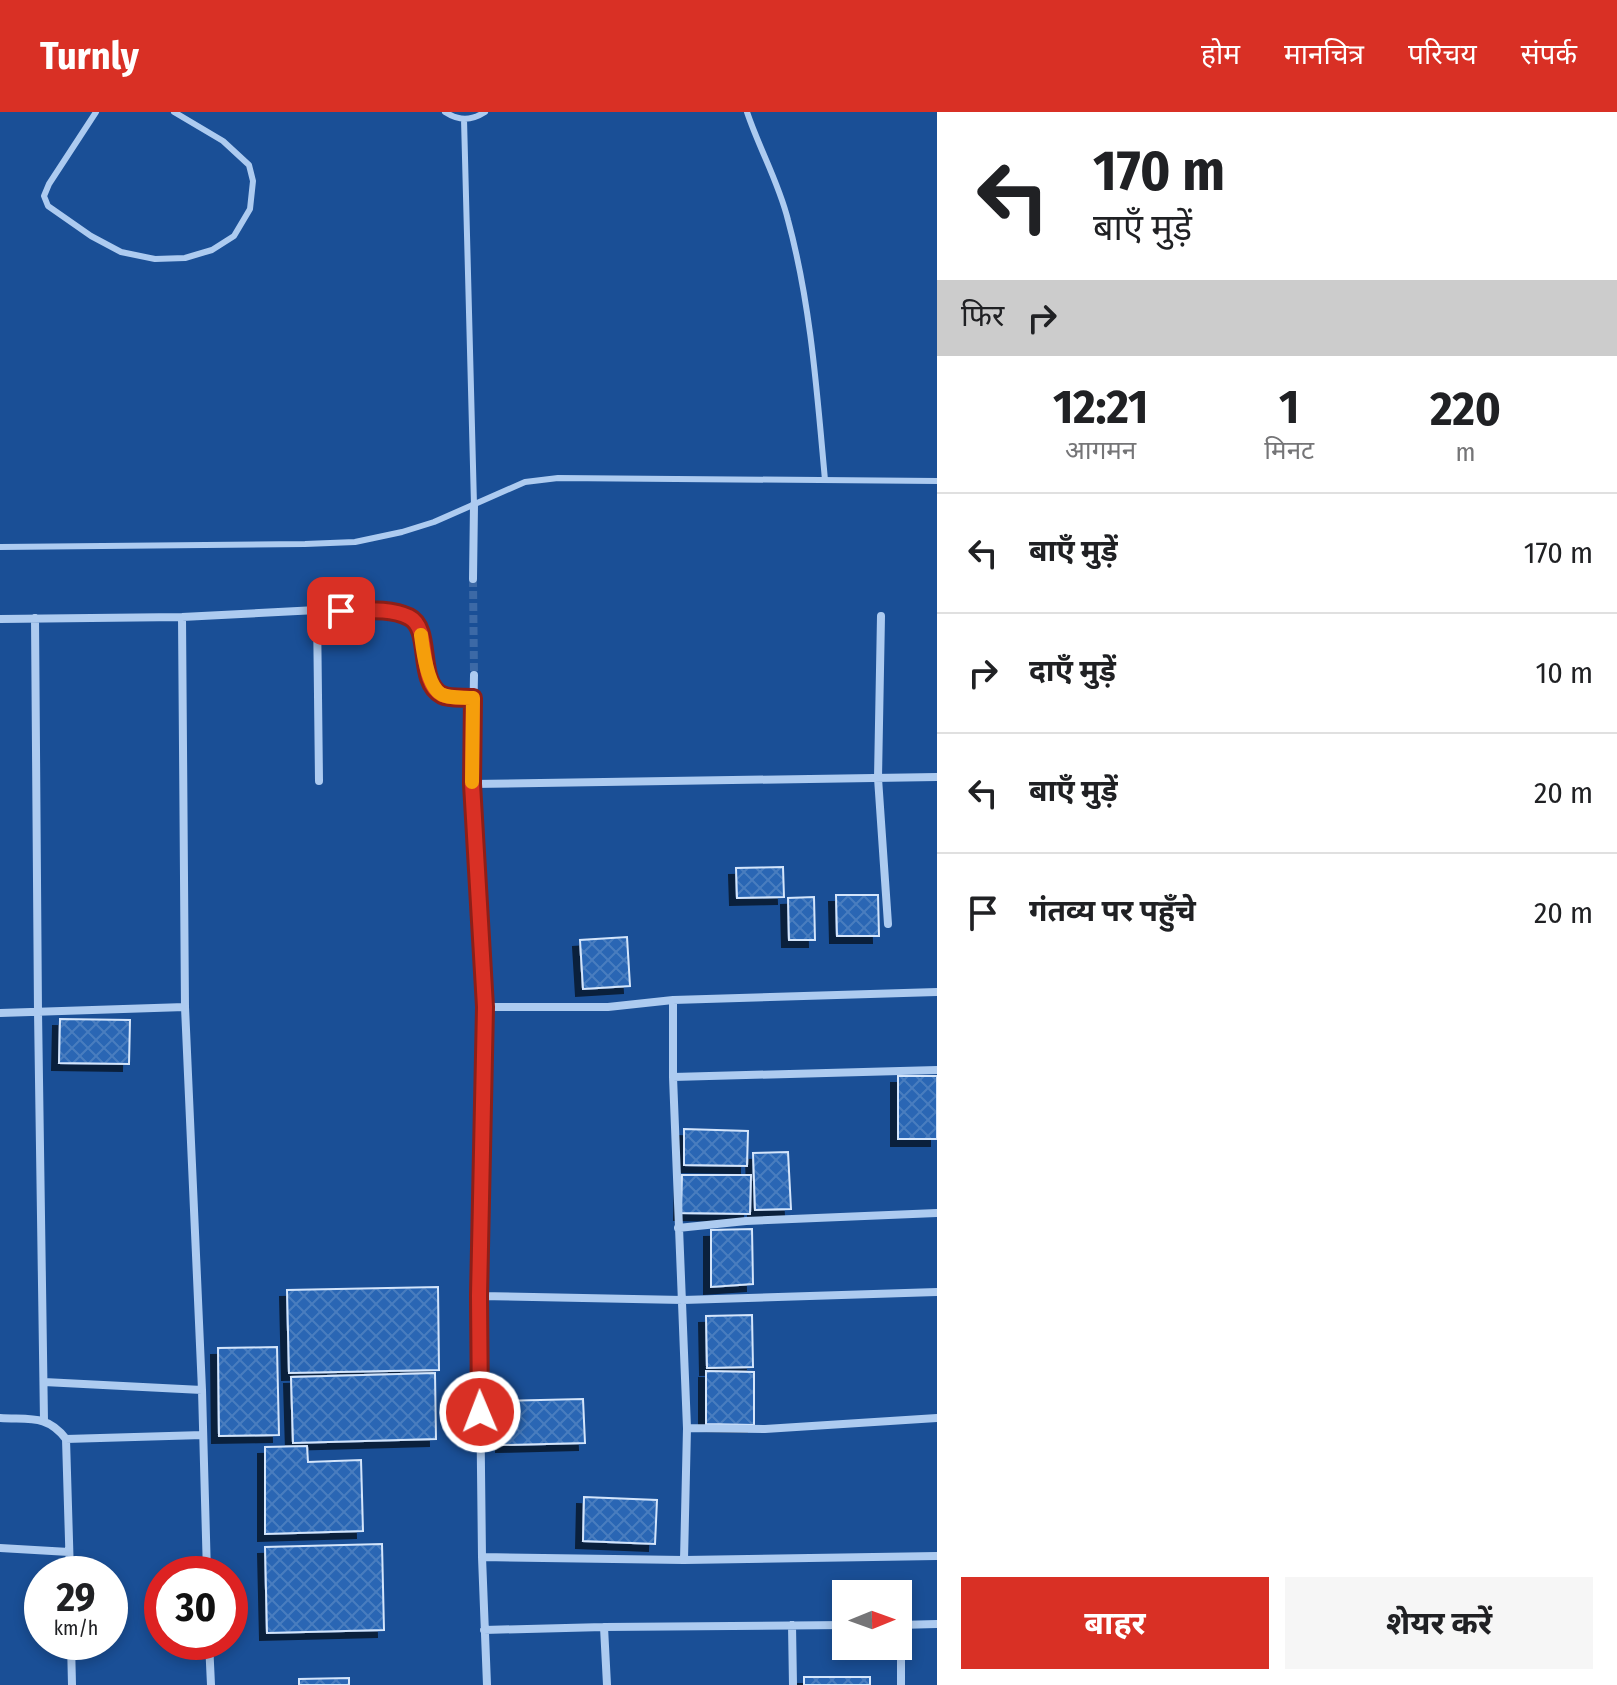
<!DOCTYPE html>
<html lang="hi">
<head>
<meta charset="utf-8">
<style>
	:root { --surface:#fff; --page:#f6f6f6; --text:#202124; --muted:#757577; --line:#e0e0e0; --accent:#d93025 }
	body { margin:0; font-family:"Fira Sans Condensed","Noto Sans Devanagari",sans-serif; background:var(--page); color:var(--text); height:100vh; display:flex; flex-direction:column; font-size:30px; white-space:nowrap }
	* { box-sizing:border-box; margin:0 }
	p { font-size:26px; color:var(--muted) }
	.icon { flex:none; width:44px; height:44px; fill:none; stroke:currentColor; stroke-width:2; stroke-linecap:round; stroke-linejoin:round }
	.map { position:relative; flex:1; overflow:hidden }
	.panel { display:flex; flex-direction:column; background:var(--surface); width:680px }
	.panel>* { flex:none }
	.banner { background:#fff; color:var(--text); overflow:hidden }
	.needle { width:52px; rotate:89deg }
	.tools { position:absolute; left:832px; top:1468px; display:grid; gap:16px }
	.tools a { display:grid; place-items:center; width:80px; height:80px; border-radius:0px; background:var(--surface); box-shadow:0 4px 12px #0003; font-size:40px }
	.speed { position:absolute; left:24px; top:1444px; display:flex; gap:16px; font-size:40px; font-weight:700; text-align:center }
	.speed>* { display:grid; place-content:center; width:104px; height:104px; border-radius:50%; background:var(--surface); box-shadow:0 4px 12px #0003; line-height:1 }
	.speed small { font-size:20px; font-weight:400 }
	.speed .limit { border:12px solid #d22; background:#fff; color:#111 }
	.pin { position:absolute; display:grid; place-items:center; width:68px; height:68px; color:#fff; margin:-34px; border-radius:16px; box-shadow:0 4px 12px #0006 }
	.me { position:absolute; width:88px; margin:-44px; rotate:359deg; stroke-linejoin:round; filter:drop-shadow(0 0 6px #0008) }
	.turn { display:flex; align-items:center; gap:28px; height:168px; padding:0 24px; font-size:36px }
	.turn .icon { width:104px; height:104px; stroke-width:2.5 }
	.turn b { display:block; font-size:56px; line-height:68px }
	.then { display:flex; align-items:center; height:76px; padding:0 24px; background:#0003; gap:16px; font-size:30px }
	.eta { display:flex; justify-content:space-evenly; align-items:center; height:136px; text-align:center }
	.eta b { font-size:48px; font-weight:700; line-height:56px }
	.cta { display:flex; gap:16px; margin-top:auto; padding:16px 24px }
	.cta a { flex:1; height:92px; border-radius:0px; background:var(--accent); color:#fff; font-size:32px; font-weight:700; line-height:92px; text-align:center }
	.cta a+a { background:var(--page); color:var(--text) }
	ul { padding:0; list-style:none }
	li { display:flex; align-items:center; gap:24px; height:120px; padding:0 24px; border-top:2px solid var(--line) }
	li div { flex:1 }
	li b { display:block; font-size:30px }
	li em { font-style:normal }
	header { display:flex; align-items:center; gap:48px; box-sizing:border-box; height:112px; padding:0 40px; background:var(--accent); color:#fff }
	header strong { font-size:38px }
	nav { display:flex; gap:44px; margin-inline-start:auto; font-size:28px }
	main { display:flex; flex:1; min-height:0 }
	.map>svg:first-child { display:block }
	.building { fill:url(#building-cross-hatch); stroke:#d4e5fb; stroke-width:2; filter:url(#shadow) }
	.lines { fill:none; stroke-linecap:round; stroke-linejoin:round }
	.street-tunnel { stroke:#3c69a6; stroke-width:8; stroke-dasharray:8 4; stroke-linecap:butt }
	.lane { stroke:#adcbf0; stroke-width:6 }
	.street { stroke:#adcbf0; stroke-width:8 }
	.route-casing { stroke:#8d1f18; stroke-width:20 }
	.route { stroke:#d93025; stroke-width:14 }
	.slow { stroke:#f59e0b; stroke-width:14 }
</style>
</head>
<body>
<header>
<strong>Turnly</strong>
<nav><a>होम</a><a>मानचित्र</a><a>परिचय</a><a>संपर्क</a></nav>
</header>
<main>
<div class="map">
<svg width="937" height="1573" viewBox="0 0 937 1573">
	<defs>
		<pattern id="building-cross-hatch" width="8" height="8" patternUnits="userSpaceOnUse" patternTransform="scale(2)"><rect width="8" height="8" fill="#2966b4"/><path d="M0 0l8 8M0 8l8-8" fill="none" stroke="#497dbf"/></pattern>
		<filter id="shadow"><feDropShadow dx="-7" dy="7" stdDeviation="0" flood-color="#0009"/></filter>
	</defs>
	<rect width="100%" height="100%" fill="#1a4f96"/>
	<path class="building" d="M 783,755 L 784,785 L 737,786 L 736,756 Z
		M 836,783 L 878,783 L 879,824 L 837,824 Z
		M 814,785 L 815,828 L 789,828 L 788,786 Z
		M 627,825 L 630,874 L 583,877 L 580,828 Z
		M 60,907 L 130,908 L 129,952 L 59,951 Z
		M 898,964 L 937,964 L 937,1027 L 898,1027 Z
		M 684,1017 L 748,1019 L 747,1054 L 684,1053 Z
		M 788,1040 L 791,1097 L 755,1098 L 753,1041 Z
		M 682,1063 L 751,1063 L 750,1102 L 681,1101 Z
		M 752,1117 L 753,1172 L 711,1175 L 711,1118 Z
		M 438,1175 L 439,1258 L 289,1261 L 287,1178 Z
		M 752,1203 L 753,1255 L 707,1256 L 706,1204 Z
		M 277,1235 L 279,1323 L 219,1324 L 218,1236 Z
		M 706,1259 L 754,1260 L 754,1313 L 706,1312 Z
		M 435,1261 L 436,1327 L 293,1331 L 291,1265 Z
		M 583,1287 L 585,1331 L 503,1333 L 502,1289 Z
		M 307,1334 L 308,1350 L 361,1348 L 363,1419 L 265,1422 L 265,1335 Z
		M 584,1385 L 657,1388 L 655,1432 L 583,1429 Z
		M 382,1432 L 384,1518 L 267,1521 L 265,1435 Z
		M 804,1565 L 870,1565 L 870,1573 L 804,1573 Z
		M 349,1566 L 349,1573 L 299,1573 L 299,1567 Z"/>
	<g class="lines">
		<path class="street-tunnel" d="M 473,467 L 474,563"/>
		<path class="lane" d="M 96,0 L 49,72 L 44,84 L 48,94 L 91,124 L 121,140 L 155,147 L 185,146 L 212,138 L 234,124 L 250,97 L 253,69 L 249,53 L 223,29 L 174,0
			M 445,0 C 459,9 471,9 485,0
			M 747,0 C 759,36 779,71 788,108 C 811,193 817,281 825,368
			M 464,7 L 474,393
			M 0,435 L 305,432 L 355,430 L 402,420 L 434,410 L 525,370 L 558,366 L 937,369"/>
		<path class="street" d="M 473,467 L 474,393
			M 317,498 L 319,669
			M 881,504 L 878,666 L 888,812
			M 182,505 L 185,895 L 202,1278 L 207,1462
			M 35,506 L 38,899 L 44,1309
			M 0,507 L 182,505 L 317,498 L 388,500 L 411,506 L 421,517 L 429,565 L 435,577 L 445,584 L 473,586
			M 474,563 L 472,672 L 485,895 L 479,1184 L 482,1445 L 487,1573
			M 472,672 L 937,665
			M 673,888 L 673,965 L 687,1316 L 684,1448
			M 485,895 L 608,895 L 673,888 L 937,880
			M 0,901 L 185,895
			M 673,965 L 937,958
			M 678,1116 L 746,1109 L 937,1101
			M 479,1184 L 683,1188 L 937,1180
			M 44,1270 L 202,1278
			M 0,1306 C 29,1308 47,1302 66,1327 L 70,1462
			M 687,1316 L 765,1317 L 937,1306
			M 66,1327 L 203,1323
			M 0,1436 L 69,1440
			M 482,1445 L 684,1448 L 937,1444
			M 792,1513 L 793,1573
			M 898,1513 L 937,1512
			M 604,1515 L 607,1573
			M 484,1518 L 604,1515 L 846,1513
			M 71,1530 L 72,1573
			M 209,1530 L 211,1573
			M 901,1573 L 901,1513"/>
	</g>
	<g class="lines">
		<g class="route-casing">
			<path id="route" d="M 341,499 C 362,499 389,495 409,505 C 433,517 416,570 442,583 C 450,587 464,585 473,586 L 472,672 L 485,895 L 479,1184 L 480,1300"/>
		</g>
		<use href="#route" class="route"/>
		<path class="slow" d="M 421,523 C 423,538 427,574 441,582 C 449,587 464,585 473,586 L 472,670"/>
	</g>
</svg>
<div class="tools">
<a><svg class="needle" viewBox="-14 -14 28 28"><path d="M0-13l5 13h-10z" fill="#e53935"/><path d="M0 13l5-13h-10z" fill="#757577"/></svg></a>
</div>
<div class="speed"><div>29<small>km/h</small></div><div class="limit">30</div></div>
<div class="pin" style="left:341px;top:499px;background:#d93025"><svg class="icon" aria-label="arrive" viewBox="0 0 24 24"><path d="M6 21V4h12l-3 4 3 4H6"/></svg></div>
<svg class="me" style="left:480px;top:1300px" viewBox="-20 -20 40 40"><circle r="17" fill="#d93025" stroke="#fff" stroke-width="3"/><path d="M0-11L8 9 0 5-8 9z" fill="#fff"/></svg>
</div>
<section class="panel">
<div class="banner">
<div class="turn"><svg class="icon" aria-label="left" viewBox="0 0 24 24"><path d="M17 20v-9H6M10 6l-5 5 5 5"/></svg><div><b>170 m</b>बाएँ मुड़ें</div></div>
<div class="then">फिर<svg class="icon" aria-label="right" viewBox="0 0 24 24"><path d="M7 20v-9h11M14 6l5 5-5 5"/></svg></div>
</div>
<div class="eta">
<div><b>12:21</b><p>आगमन</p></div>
<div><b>1</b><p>मिनट</p></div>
<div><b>220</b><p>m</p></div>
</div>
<ul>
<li><svg class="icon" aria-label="left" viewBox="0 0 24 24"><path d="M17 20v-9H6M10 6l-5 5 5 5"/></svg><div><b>बाएँ मुड़ें</b></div><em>170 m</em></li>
<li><svg class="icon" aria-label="right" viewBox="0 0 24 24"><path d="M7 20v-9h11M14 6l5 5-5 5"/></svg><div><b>दाएँ मुड़ें</b></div><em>10 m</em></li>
<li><svg class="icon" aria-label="left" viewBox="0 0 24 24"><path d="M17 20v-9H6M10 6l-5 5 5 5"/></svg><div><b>बाएँ मुड़ें</b></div><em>20 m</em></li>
<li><svg class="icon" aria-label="arrive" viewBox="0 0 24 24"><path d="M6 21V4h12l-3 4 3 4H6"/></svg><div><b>गंतव्य पर पहुँचे</b></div><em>20 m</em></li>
</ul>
<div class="cta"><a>बाहर</a><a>शेयर करें</a></div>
</section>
</main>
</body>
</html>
